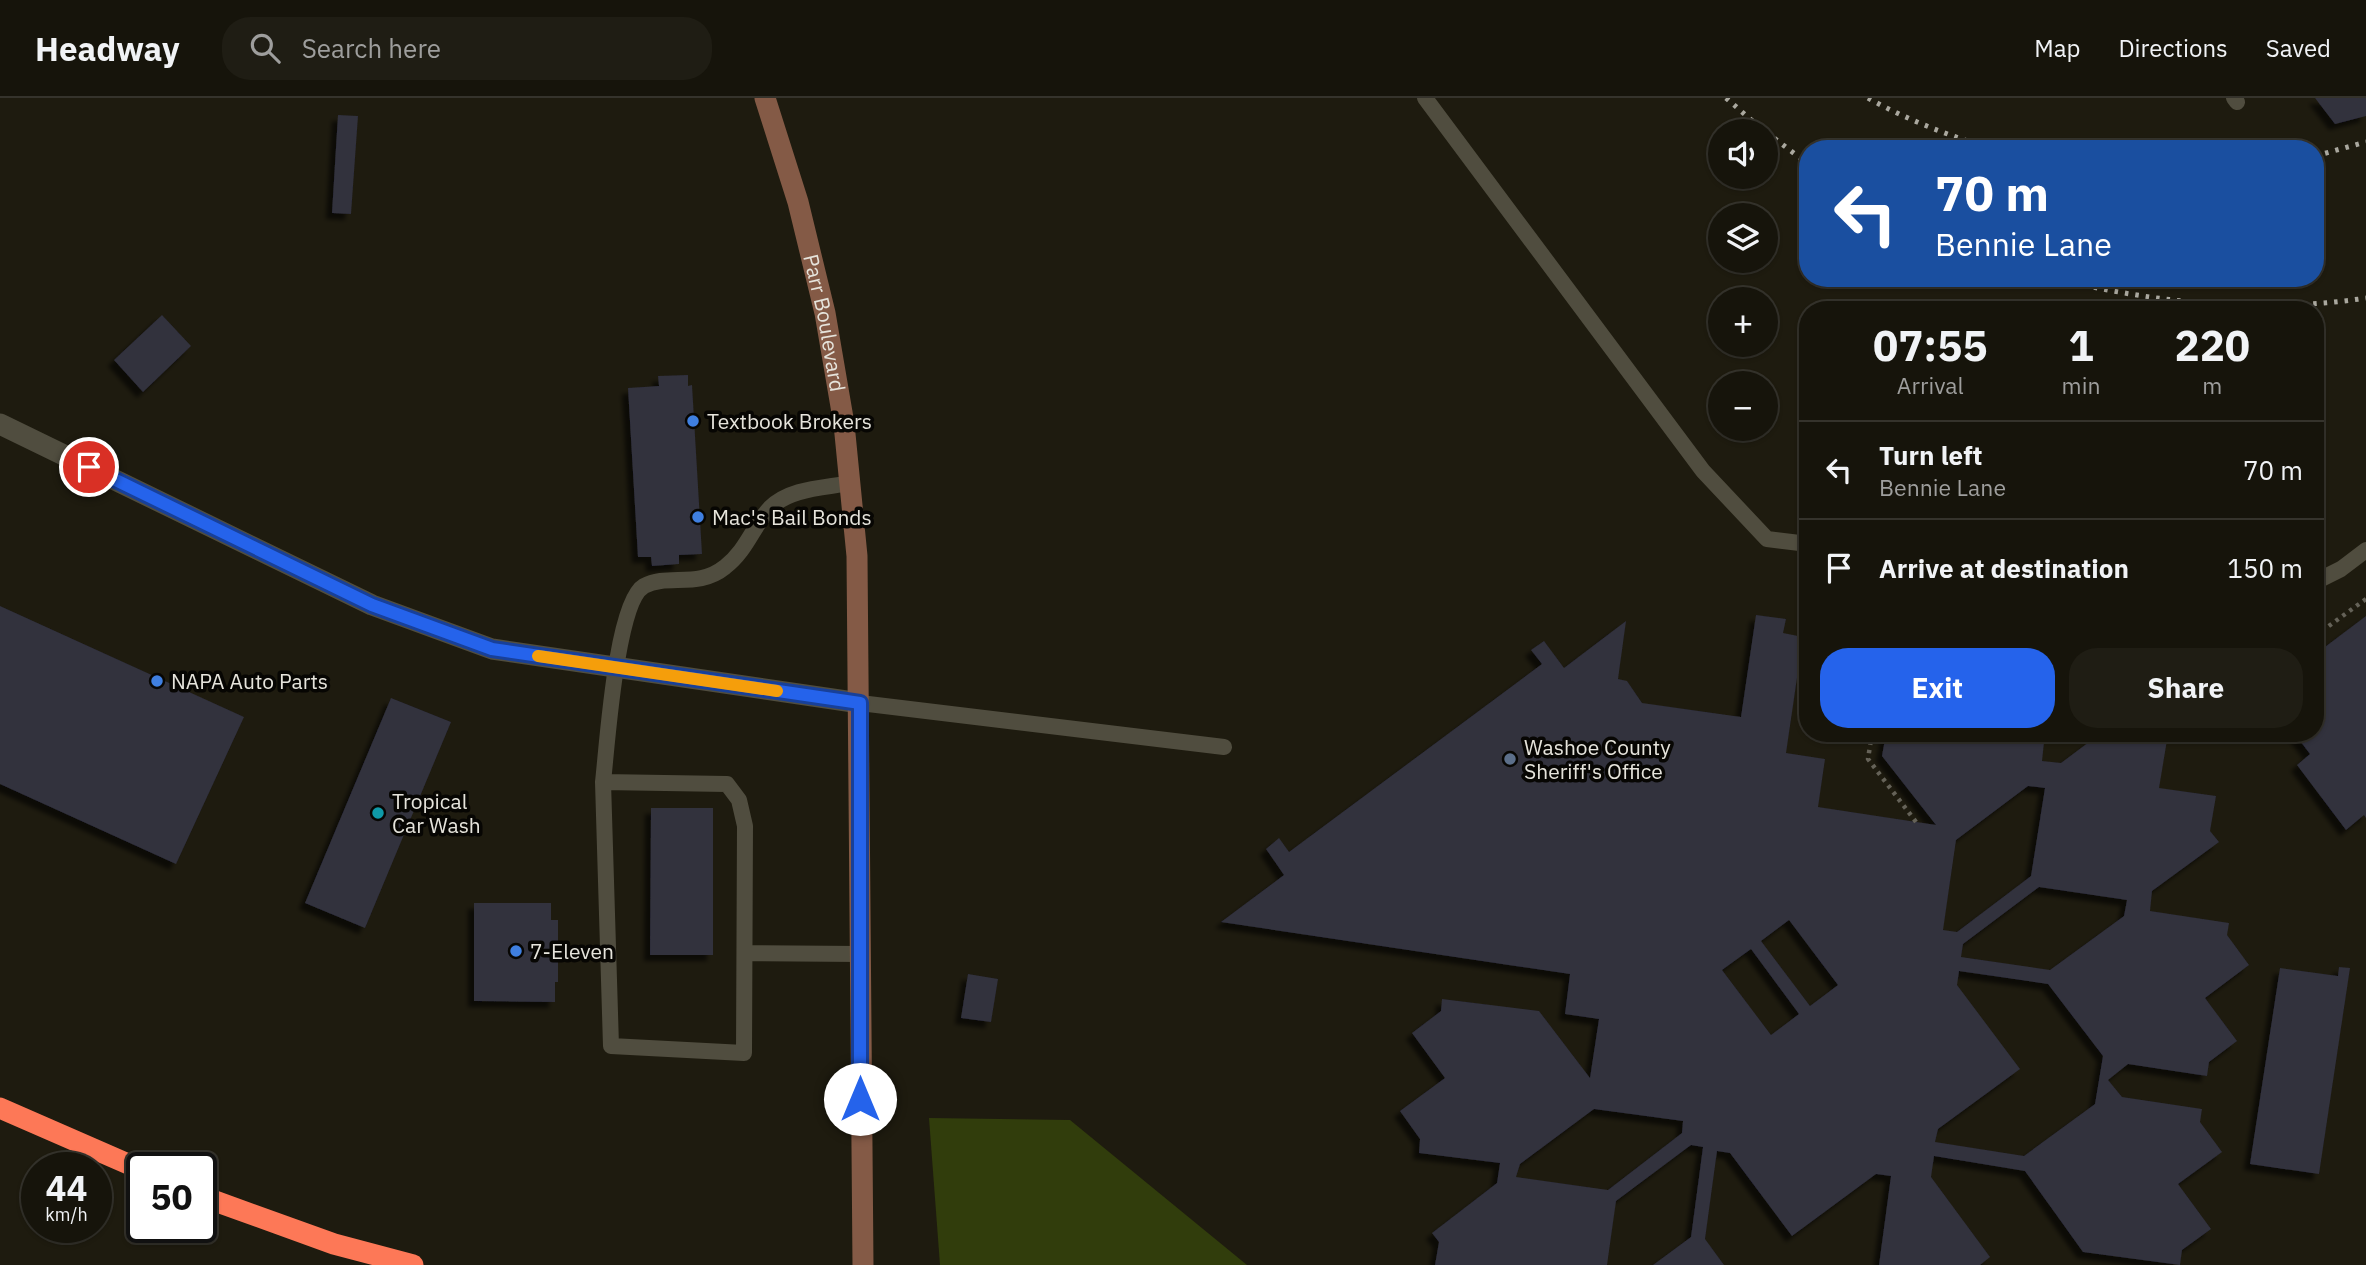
<!DOCTYPE html>
<html lang="en">
<head>
<meta charset="utf-8">
<style>
	:root { --surface:#16140b; --page:#1f1d14; --text:#f1f3f6; --muted:#9e9e9d; --line:#35332c; --accent:#2563eb }
	body { margin:0; font-family:"IBM Plex Sans",sans-serif; background:var(--page); color:var(--text); height:100vh; display:flex; flex-direction:column; font-size:26px; white-space:nowrap }
	* { box-sizing:border-box; margin:0 }
	p { font-size:23px; color:var(--muted) }
	.icon { flex:none; width:38px; height:38px; fill:none; stroke:currentColor; stroke-width:2; stroke-linecap:round; stroke-linejoin:round }
	.map { position:relative; flex:1; overflow:hidden }
	.sheet { position:absolute; left:1799px; top:203px; width:525px; height:441px; display:flex; flex-direction:column; background:var(--surface); border-radius:28px; box-shadow:0 2px 5px #0004,0 0 0 2px var(--line) }
	.sheet>* { flex:none }
	.banner { position:absolute; left:1799px; top:42px; width:525px; height:147px; border-radius:28px; box-shadow:0 2px 5px #0004,0 0 0 2px var(--line); background:#1a4fa0; color:#fff; overflow:hidden }
	.tools { position:absolute; left:1708px; top:21px; display:grid; gap:14px }
	.tools a { display:grid; place-items:center; width:70px; height:70px; border-radius:50%; background:var(--surface); box-shadow:0 2px 5px #0004,0 0 0 2px var(--line); font-size:35px }
	.speed { position:absolute; left:21px; top:1054px; display:flex; gap:14px; font-size:35px; font-weight:700; text-align:center }
	.speed>* { display:grid; place-content:center; width:91px; height:91px; border-radius:50%; background:var(--surface); box-shadow:0 2px 5px #0004,0 0 0 2px var(--line); line-height:1 }
	.speed small { font-size:18px; font-weight:400 }
	.speed .limit { border:4px solid #111; border-radius:10px; background:#fff; color:#111 }
	.pin { position:absolute; display:grid; place-items:center; width:60px; height:60px; color:#fff; margin:-30px; border:4px solid #fff; border-radius:50%; box-shadow:0 2px 7px #0007 }
	.me { position:absolute; width:77px; margin:-38px; rotate:0deg; stroke-linejoin:round; filter:drop-shadow(0 0 5px #0008) }
	.turn { display:flex; align-items:center; gap:24px; height:147px; padding:0 21px; font-size:32px }
	.turn .icon { width:91px; height:91px; stroke-width:2.5 }
	.turn b { display:block; font-size:49px; line-height:60px }
	.eta { display:flex; justify-content:space-evenly; align-items:center; height:119px; text-align:center }
	.eta b { font-size:42px; font-weight:800; line-height:49px }
	.primary-button { display:flex; gap:14px; margin-top:auto; padding:14px 21px }
	.primary-button a { flex:1; height:80px; border-radius:28px; background:var(--accent); color:#fff; font-size:28px; font-weight:800; line-height:80px; text-align:center }
	.primary-button a+a { background:var(--page); color:var(--text) }
	ul { padding:0; list-style:none }
	li { display:flex; align-items:center; gap:21px; height:98px; padding:0 21px; border-top:2px solid var(--line) }
	li div { flex:1 }
	li b { display:block; font-size:26px }
	li em { font-style:normal }
	header { display:flex; align-items:center; gap:42px; box-sizing:border-box; height:98px; padding:0 35px; background:var(--surface); border-bottom:2px solid var(--line) }
	header strong { font-size:33px }
	nav { display:flex; gap:38px; margin-inline-start:auto; font-size:24px }
	.search { width:490px; height:63px; background:var(--page); display:flex; align-items:center; gap:18px; box-sizing:border-box; padding:0 24px; border-radius:28px; color:var(--muted); font-size:26px }
	.map>svg:first-child { display:block }
	.green { fill:#313d0c }
	.building { fill:#30303e; fill-rule:evenodd; filter:url(#shadow) }
	.lines { fill:none; stroke-linecap:round; stroke-linejoin:round }
	.path { stroke:#656258; stroke-width:4.5; stroke-dasharray:3.5 5; stroke-linecap:butt }
	.lane { stroke:#504d3f; stroke-width:16 }
	.street { stroke:#504d3f; stroke-width:21 }
	.secondary { stroke:#845a46; stroke-width:21 }
	.highway { stroke:#fd7857; stroke-width:21 }
	.rail { stroke:#aaa89f; stroke-width:5; stroke-dasharray:3.5 7; stroke-linecap:butt }
	.route-casing { stroke:#184099; stroke-width:18 }
	.route { stroke:#2563eb; stroke-width:12 }
	.slow { stroke:#f59e0b; stroke-width:12 }
	.shop-dot { fill:#3f7fe0; stroke:#070603; stroke-width:2.5 }
	.service-dot { fill:#5c6f8a; stroke:#070603; stroke-width:2.5 }
	.culture-dot { fill:#0f9aa8; stroke:#070603; stroke-width:2.5 }
	.labels { text-anchor:middle; dominant-baseline:central; stroke-width:7; stroke-linejoin:round; paint-order:stroke }
	.street-label { font-size:21px; fill:#e6e4dc; stroke:#070603 }
	.poi-label { font-size:21px; fill:#e6e4dc; stroke:#070603; text-anchor:start }
</style>
</head>
<body>
<header>
<strong>Headway</strong>
<div class="search"><svg class="icon" aria-label="search" viewBox="0 0 24 24"><circle cx="10" cy="10" r="6"/><path d="M15 15l6 6"/></svg>Search here</div>
<nav><a>Map</a><a>Directions</a><a>Saved</a></nav>
</header>
<div class="map">
<svg width="2366" height="1167" viewBox="0 0 2366 1167">
	<defs>
		<filter id="shadow"><feDropShadow dx="-6" dy="6" stdDeviation="2" flood-color="#0009"/></filter>
	</defs>
	<rect width="100%" height="100%" fill="#1e1b0f"/>
	<path class="green" d="M 929,1020 L 1070,1022 L 1247,1167 L 940,1167 Z"/>
	<path class="building" d="M 2315,0 L 2366,0 L 2366,18 L 2335,26 Z
		M 338,17 L 358,18 L 351,116 L 332,115 Z
		M 162,217 L 191,248 L 143,294 L 114,262 Z
		M 688,277 L 688,288 L 692,287 L 702,456 L 679,457 L 679,466 L 652,468 L 651,459 L 638,459 L 628,290 L 659,288 L 658,278 Z
		M 0,508 L 244,619 L 176,766 L 0,686 Z
		M 1756,517 L 1786,521 L 1783,535 L 1803,539 L 1786,655 L 1825,661 L 1818,709 L 1936,727 L 1882,658 L 1886,635 L 2045,635 L 2042,663 L 2061,665 L 2101,635 L 2168,636 L 2159,690 L 2216,698 L 2210,733 L 2219,744 L 2152,793 L 2150,813 L 2229,825 L 2227,837 L 2249,867 L 2205,900 L 2237,943 L 2209,964 L 2207,978 L 2128,966 L 2108,982 L 2122,999 L 2202,1011 L 2200,1024 L 2222,1054 L 2178,1086 L 2211,1131 L 2182,1152 L 2180,1167 L 2083,1154 L 2025,1073 L 1934,1058 L 1931,1079 L 1990,1159 L 1980,1167 L 1879,1167 L 1891,1078 L 1876,1076 L 1792,1138 L 1730,1055 L 1717,1053 L 1705,1141 L 1724,1167 L 1653,1167 L 1691,1139 L 1703,1049 L 1691,1047 L 1616,1103 L 1607,1167 L 1435,1167 L 1439,1144 L 1432,1135 L 1497,1085 L 1500,1065 L 1419,1055 L 1420,1041 L 1400,1013 L 1445,980 L 1412,935 L 1441,913 L 1442,901 L 1539,913 L 1590,980 L 1599,921 L 1565,916 L 1570,876 L 1221,824 L 1284,777 L 1266,751 L 1279,740 L 1289,754 L 1542,566 L 1531,552 L 1544,543 L 1564,570 L 1626,523 L 1618,581 L 1627,583 L 1642,605 L 1741,619 ZM 2028,688 L 2045,690 L 2031,778 L 1957,834 L 1943,832 L 1956,742 ZM 2039,789 L 2127,802 L 2124,818 L 2050,872 L 1961,859 L 1963,846 ZM 1789,822 L 1838,887 L 1810,908 L 1761,843 ZM 1751,851 L 1799,916 L 1771,937 L 1722,872 ZM 1959,873 L 2048,886 L 2103,958 L 2095,1006 L 2024,1058 L 1935,1044 L 1938,1031 L 2020,971 L 1957,887 ZM 1594,1011 L 1683,1023 L 1682,1035 L 1608,1092 L 1516,1079 L 1520,1066 Z
		M 2366,518 L 2366,720 L 2364,717 L 2346,732 L 2297,667 L 2310,656 L 2294,635 L 2315,635 L 2315,553 L 2317,555 Z
		M 391,600 L 451,624 L 365,830 L 305,805 Z
		M 651,710 L 713,710 L 713,857 L 650,857 Z
		M 474,805 L 551,805 L 551,822 L 558,822 L 558,884 L 555,884 L 555,904 L 474,903 Z
		M 2339,869 L 2350,870 L 2319,1076 L 2250,1066 L 2280,870 L 2338,878 Z
		M 968,876 L 998,881 L 991,924 L 961,920 Z"/>
	<g class="lines">
		<path class="path" d="M 2315,538 L 2366,501
			M 1872,635 L 1868,661 L 1916,724"/>
		<path class="lane" d="M 1425,0 L 1703,373 L 1767,441 L 1808,446
			M 2234,0 L 2237,4
			M 2315,484 L 2341,471 L 2366,452
			M 860,605 L 1224,649
			M 603,684 L 727,686 L 739,702 L 745,728 L 744,955 L 611,948 Z
			M 603,684 C 607,650 616,504 644,488 C 668,475 698,491 725,469 C 747,452 753,428 770,410 C 790,390 824,390 850,385
			M 746,855 L 860,856"/>
		<path class="street" d="M 0,326 L 372,507 L 492,551 L 860,605"/>
		<path class="secondary" id="s1" d="M 765,0 L 798,104 L 825,215 L 844,326 L 857,458 L 863,1167"/>
		<path class="highway" d="M 0,1010 L 142,1072
			M 201,1098 L 334,1146 L 413,1167"/>
		<path class="rail" d="M 1726,0 L 1764,33
			M 1868,0 C 1907,22 1950,38 1993,51
			M 1766,34 L 1808,66
			M 2315,58 L 2366,44
			M 2053,180 C 2154,205 2262,216 2366,200"/>
	</g>
	<g class="lines">
		<g class="route-casing">
			<path id="route" d="M 89,369 L 372,507 L 492,551 L 860,605 L 860,1001"/>
		</g>
		<use href="#route" class="route"/>
		<path class="slow" d="M 538,558 L 777,593"/>
	</g>
	<g class="shop-dot">
		<circle cx="693" cy="323" r="7"/>
		<circle cx="698" cy="419" r="7"/>
		<circle cx="157" cy="583" r="7"/>
		<circle cx="516" cy="853" r="7"/>
	</g>
	<circle class="service-dot" cx="1510" cy="661" r="7"/>
	<circle class="culture-dot" cx="378" cy="715" r="7"/>
	<g class="labels">
		<g class="street-label">
			<text stroke="none"><textPath href="#s1" startOffset="233">Parr Boulevard</textPath></text>
		</g>
		<g class="poi-label">
			<text x="707" y="323">Textbook Brokers</text>
			<text x="712" y="419">Mac's Bail Bonds</text>
			<text x="171" y="583">NAPA Auto Parts</text>
			<text x="1524" y="649">Washoe County<tspan x="1524" dy="24">Sheriff's Office</tspan></text>
			<text x="392" y="703">Tropical<tspan x="392" dy="24">Car Wash</tspan></text>
			<text x="530" y="853">7-Eleven</text>
		</g>
	</g>
</svg>
<div class="tools">
<a><svg class="icon" aria-label="sound" viewBox="0 0 24 24"><path d="M4 9h4l5-4v14l-5-4H4zM17 9q2 3 0 6"/></svg></a>
<a><svg class="icon" aria-label="layers" viewBox="0 0 24 24"><path d="M12 4l9 5-9 5-9-5zM3 14l9 5 9-5"/></svg></a>
<a>+</a>
<a>−</a>
</div>
<div class="speed"><div>44<small>km/h</small></div><div class="limit">50</div></div>
<div class="pin" style="left:89px;top:369px;background:#d93025"><svg class="icon" aria-label="arrive" viewBox="0 0 24 24"><path d="M6 21V4h12l-3 4 3 4H6"/></svg></div>
<svg class="me" style="left:860px;top:1001px" viewBox="-20 -20 40 40"><circle r="19" fill="#fff"/><path d="M0-13L10 11 0 6-10 11z" fill="#2563eb"/></svg>
<div class="banner">
<div class="turn"><svg class="icon" aria-label="left" viewBox="0 0 24 24"><path d="M17 20v-9H6M10 6l-5 5 5 5"/></svg><div><b>70 m</b>Bennie Lane</div></div>
</div>
<section class="sheet">
<div class="eta">
<div><b>07:55</b><p>Arrival</p></div>
<div><b>1</b><p>min</p></div>
<div><b>220</b><p>m</p></div>
</div>
<ul>
<li><svg class="icon" aria-label="left" viewBox="0 0 24 24"><path d="M17 20v-9H6M10 6l-5 5 5 5"/></svg><div><b>Turn left</b><p>Bennie Lane</p></div><em>70 m</em></li>
<li><svg class="icon" aria-label="arrive" viewBox="0 0 24 24"><path d="M6 21V4h12l-3 4 3 4H6"/></svg><div><b>Arrive at destination</b></div><em>150 m</em></li>
</ul>
<div class="primary-button"><a>Exit</a><a>Share</a></div>
</section>
</div>
</body>
</html>
